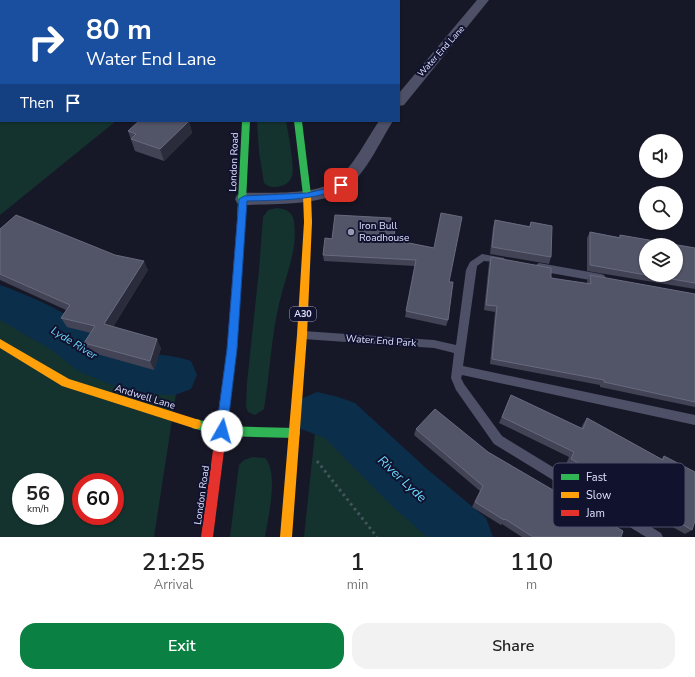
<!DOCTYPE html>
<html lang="en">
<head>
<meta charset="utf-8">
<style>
	:root { --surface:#fff; --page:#f2f2f2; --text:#222; --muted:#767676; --accent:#0b8043 }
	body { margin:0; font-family:"Nunito Sans",sans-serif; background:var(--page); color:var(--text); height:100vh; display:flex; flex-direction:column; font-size:15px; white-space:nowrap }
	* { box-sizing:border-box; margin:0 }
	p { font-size:13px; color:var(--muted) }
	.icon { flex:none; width:22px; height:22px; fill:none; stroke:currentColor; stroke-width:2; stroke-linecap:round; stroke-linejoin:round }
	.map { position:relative; height:537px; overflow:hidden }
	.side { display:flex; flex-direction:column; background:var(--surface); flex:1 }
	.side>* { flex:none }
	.guide { position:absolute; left:0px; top:0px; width:400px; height:122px; box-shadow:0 1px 3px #0004; background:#1a4fa0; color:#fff; overflow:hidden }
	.controls { position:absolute; left:639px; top:134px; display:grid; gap:8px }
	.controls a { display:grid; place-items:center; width:44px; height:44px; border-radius:50%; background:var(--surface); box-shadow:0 1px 3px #0004; font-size:20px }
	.speed { position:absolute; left:12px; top:473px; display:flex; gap:8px; font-size:20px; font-weight:700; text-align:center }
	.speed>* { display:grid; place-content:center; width:52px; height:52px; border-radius:50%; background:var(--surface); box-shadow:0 1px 3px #0004; line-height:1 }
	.speed small { font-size:10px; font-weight:400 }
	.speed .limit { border:6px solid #d22; background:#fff; color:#111 }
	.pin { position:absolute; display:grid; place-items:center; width:34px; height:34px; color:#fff; margin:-17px; border-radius:8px; box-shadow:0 2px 6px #0006 }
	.me { position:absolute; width:44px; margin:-22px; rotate:7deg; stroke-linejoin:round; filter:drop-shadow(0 0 3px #0008) }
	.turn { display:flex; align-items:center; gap:14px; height:84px; padding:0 20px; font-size:18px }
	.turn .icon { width:52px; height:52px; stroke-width:2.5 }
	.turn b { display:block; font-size:28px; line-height:34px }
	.then { display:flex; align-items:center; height:38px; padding:0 20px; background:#0003; gap:8px; font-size:15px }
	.eta { display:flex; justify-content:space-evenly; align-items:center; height:68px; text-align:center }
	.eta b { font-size:24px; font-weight:600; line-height:28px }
	.action { display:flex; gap:8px; margin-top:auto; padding:8px 20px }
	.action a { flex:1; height:46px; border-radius:16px; background:var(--accent); color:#fff; font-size:16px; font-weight:600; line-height:46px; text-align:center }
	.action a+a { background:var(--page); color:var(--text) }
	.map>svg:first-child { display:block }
	.green { fill:#14332e; fill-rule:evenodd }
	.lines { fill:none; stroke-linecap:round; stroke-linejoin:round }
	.river { fill:#0b2e4a; fill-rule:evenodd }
	.path { stroke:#44545e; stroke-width:3; stroke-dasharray:2.5 3.5; stroke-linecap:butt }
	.lane { fill:#4d5067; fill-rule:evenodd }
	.street { fill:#4d5067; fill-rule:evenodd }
	.fast { fill:#30b455; fill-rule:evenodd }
	.slow { fill:#ff9f0a; fill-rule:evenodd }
	.jam { fill:#e5322d; fill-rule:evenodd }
	.wall { fill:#424355; fill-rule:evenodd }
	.shaded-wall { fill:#2a2b3b }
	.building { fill:#525467; stroke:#686a7f }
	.route { fill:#1a73e8; stroke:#114b97 }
	.poi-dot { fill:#989ab3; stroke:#11122d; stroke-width:1.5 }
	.labels { text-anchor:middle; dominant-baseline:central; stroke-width:4; stroke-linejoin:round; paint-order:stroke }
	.far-street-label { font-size:9px; fill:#dde0ff; stroke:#11122d }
	.shield { fill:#11122d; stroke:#a0a2c0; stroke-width:1 }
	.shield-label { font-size:9px; font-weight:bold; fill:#dde0ff }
	.street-label { font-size:10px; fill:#dde0ff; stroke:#11122d }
	.poi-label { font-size:10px; fill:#dde0ff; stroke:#11122d; text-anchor:start }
	.water-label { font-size:11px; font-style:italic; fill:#6bd8ff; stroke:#11122d }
	.near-water-label { font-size:13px; font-style:italic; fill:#6bd8ff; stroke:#11122d }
	.key { fill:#11122d; stroke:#4e506c; stroke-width:1 }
	.key-label { font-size:11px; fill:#dde0ff }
</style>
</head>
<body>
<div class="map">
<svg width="695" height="537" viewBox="0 0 695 537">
	<rect width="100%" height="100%" fill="#171827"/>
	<path class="green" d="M 0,62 L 1,121 L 116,121 L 0,215 Z
		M 257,121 L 286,121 C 288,133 295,166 292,176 C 290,181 286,185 281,186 C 274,188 269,187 264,183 L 259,152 Z
		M 277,208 C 286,209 293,212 294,222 C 298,249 286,275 280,300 C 271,336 270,373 264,409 L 255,415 L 248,412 L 246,406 L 247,383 L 259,270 L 263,217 L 268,210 Z
		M 0,306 L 176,394 L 154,537 L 0,537 ZM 21,482 L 55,482 L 55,516 L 21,516 ZM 81,482 L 115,482 L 115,516 L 81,516 Z
		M 317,414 L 338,419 L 468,537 L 304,537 Z
		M 252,457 L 265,458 C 279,473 268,517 265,537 L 230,537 L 239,465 L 244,460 Z"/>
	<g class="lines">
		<path class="river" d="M 0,285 C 28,295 55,307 80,323 C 91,330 101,340 113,346 C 138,356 166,352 191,361 L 197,375 L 191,389 L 175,395 L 166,395 L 145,393 L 112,385 L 80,372 L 50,349 L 0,320 Z
			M 317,392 L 338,397 L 355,403 L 427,469 L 486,518 L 493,537 L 427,537 L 391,505 L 325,438 L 301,429 L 294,414 L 301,399 Z"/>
		<path class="path" d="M 317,461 L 377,537"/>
		<path class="lane" d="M 482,254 L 504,258 L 505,260 L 504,262 L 501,263 L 484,261 L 477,266 L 463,366 L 695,415 L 695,425 L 462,375 L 461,378 L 464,384 L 502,436 L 661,533 L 663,537 L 646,537 L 494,444 L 456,390 L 451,378 L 454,353 L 434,348 L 303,339 L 300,338 L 298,335 L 300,332 L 303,331 L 434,340 L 456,345 L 466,270 L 470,262 Z
			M 539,263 L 601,274 L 604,275 L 606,278 L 604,281 L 601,282 L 539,271 L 536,269 L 535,267 L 536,265 Z"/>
		<path class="street" d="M 477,0 L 489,0 L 404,105 L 399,106 L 399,93 Z
			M 379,121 L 393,121 C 379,143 368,170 348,187 C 328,206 270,204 243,205 L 237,203 L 235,199 L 237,195 L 243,193 C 268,192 316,196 336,180 C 354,166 366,140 379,121 Z"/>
		<path class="fast" d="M 242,121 L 250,121 L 245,221 L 241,224 L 237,221 Z
			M 294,121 L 302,121 L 311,195 L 307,198 L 303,195 Z
			M 196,419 L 222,426 L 295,428 L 299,429 L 300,433 L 299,437 L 295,438 L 222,436 L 192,428 L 191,424 L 192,420 Z"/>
		<path class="slow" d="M 307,192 L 311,195 L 312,222 L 307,335 L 292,537 L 280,537 L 297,335 L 304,222 L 303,195 Z
			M 0,339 L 69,379 L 196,419 L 200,420 L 201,424 L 200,428 L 196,429 L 62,386 L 0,348 Z"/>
		<path class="jam" d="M 213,0 L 219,0 L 219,1 L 213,1 Z
			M 255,0 L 261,0 L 262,1 L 256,1 Z
			M 241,218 L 245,221 L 237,349 L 213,537 L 201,537 L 227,349 L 237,221 Z"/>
	</g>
	<path class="wall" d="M 189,121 L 192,133 L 164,161 L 135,151 L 128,131 Z
		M 495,220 L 529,226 L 531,222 L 551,257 L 549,264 L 490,254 L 493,227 Z
		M 391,225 L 394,240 L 434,248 L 449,282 L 448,320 L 446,326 L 405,317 L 415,266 L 324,261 L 323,255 L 332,239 Z
		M 0,229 L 148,270 L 113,327 L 161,348 L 154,370 L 90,352 L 84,343 L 91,333 L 67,327 L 61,318 L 66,310 L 0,280 Z
		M 590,232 L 619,237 L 620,235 L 695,248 L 695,289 L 587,271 L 587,238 ZM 646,245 L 676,275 L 646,275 Z
		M 491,257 L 551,278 L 587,284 L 587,281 L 590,275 L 695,294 L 695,407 L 600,387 L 600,385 L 490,364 L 495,312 L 484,310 L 489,263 Z
		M 511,395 L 581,428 L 583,424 L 587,418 L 661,459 L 664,456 L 692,530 L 685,534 L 643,510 L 644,507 L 566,464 L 569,457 L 499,423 Z
		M 416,429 L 488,452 L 621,537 L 522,537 L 502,524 L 501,525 L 472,507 L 480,491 L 414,435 Z"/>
	<path class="shaded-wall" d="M 189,121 L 192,133 L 164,161 L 160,149 Z
		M 144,261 L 148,270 L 109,333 L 104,324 Z
		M 157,339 L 161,348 L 154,370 L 150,361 Z"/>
	<path class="building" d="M 139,121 L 189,121 L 160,149 L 131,139 L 136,134 L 128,131 Z
		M 441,213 L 462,217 L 449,282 L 453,282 L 448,320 L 406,311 L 416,260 L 323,255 L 325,238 L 332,239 L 335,215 L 391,218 L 390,225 L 395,225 L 394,240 L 434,248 Z
		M 16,215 L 115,255 L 144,261 L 104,324 L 157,339 L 150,361 L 84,343 L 95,326 L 61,318 L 70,305 L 0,274 L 0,229 Z
		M 495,220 L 530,227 L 531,222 L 552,226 L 551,257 L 492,247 Z
		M 590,232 L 620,238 L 620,235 L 695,248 L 695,283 L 649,275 L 676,275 L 676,245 L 646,245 L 646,275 L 590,265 Z
		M 491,257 L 551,268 L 551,278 L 591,284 L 590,275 L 695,294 L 695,402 L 604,382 L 604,380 L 492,359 L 497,306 L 486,305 Z
		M 511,395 L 583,429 L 587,418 L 663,460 L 664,456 L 695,472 L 695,521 L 692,530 L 649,505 L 650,502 L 571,459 L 574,452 L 502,417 Z
		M 435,409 L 488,452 L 623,531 L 621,537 L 533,537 L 505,519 L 504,520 L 475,502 L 483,486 L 416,429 Z"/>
	<path class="route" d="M 341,182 L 344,183 L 344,187 C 313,201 281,200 247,201 L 237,349 L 227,431 L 226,435 L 222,436 L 218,435 L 216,431 L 227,349 L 239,199 L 244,196 L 307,193 L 325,189 Z"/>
	<circle class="poi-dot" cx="351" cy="232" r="4"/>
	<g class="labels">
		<g class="far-street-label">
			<text transform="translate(441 51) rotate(-48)">Water End Lane</text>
		</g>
		<rect class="shield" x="290" y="307" width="26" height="14" rx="3"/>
		<g class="shield-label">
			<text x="303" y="314">A30</text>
		</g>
		<g class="street-label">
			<text transform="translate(234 162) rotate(-88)">London Road</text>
			<text transform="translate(381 341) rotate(4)">Water End Park</text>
			<text transform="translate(145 397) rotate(17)">Andwell Lane</text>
			<text transform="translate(202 495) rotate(-82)">London Road</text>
		</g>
		<g class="poi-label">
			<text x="359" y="226">Iron Bull<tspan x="359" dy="12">Roadhouse</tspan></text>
		</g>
		<g class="water-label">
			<text transform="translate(74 343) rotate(32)">Lyde River</text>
		</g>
		<g class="near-water-label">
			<text transform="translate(402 479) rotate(43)">River Lyde</text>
		</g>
	</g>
	<rect x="553" y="463" width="132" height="64" rx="6" class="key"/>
	<rect x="561" y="474" width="18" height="6" fill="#30b455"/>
	<rect x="561" y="492" width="18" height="6" fill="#ff9f0a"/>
	<rect x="561" y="510" width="18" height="6" fill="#e5322d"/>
	<g class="key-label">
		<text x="586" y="481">Fast</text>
		<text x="586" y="499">Slow</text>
		<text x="586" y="517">Jam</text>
	</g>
</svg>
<div class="controls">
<a><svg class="icon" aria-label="sound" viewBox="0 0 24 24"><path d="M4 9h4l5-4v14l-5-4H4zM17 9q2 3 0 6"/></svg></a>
<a><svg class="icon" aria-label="search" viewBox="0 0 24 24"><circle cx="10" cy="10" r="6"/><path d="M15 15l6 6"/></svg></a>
<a><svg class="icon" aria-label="layers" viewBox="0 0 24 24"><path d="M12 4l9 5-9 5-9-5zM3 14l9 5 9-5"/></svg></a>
</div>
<div class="speed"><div>56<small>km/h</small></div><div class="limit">60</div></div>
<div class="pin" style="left:341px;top:185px;background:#d93025"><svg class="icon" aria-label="arrive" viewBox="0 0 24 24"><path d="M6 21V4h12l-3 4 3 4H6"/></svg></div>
<svg class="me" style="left:222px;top:431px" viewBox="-20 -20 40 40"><circle r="19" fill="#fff"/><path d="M0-13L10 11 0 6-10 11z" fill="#1a73e8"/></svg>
<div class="guide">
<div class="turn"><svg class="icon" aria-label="right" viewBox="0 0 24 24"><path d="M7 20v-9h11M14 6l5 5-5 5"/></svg><div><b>80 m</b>Water End Lane</div></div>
<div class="then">Then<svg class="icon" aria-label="arrive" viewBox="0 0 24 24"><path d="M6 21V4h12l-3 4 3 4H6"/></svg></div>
</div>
</div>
<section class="side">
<div class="eta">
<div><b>21:25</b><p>Arrival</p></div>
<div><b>1</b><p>min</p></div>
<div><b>110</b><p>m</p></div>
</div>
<div class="action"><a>Exit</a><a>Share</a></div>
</section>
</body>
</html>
